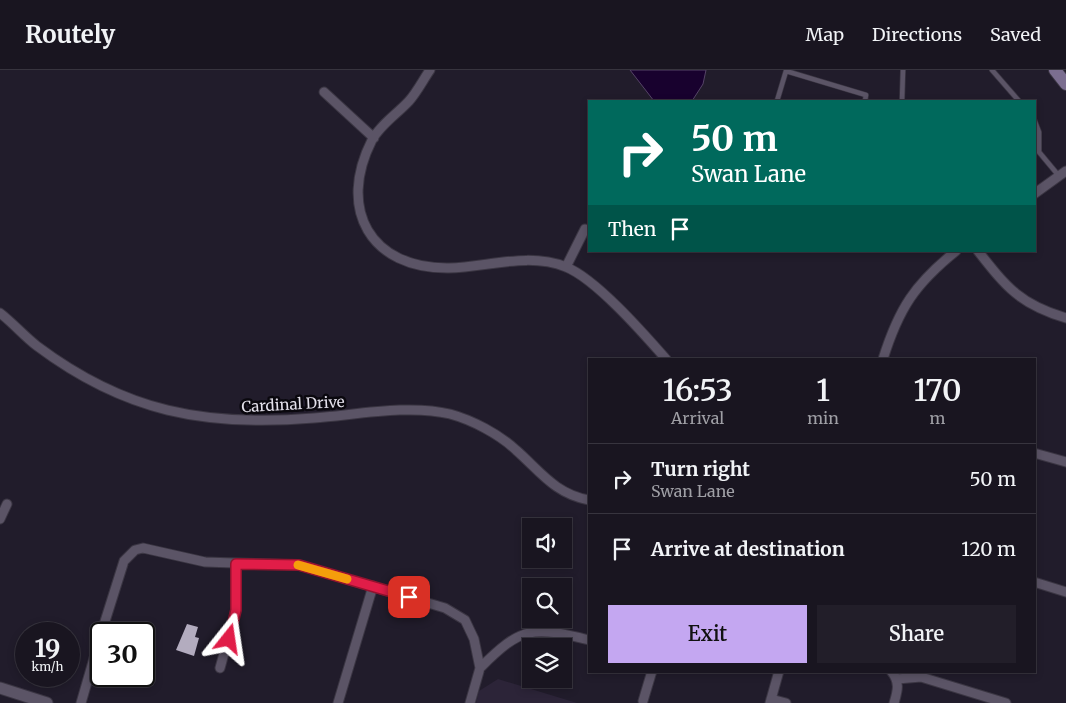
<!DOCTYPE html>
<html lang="en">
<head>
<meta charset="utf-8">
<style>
	:root { --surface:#191520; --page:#221e29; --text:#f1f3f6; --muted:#9f9fa5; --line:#37343e; --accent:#c4a7f1 }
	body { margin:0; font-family:Merriweather,serif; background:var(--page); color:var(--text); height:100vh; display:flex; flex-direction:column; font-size:19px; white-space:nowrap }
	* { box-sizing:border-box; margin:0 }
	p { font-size:16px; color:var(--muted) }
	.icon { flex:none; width:28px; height:28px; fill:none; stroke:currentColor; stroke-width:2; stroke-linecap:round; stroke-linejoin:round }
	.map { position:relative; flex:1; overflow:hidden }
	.drawer { position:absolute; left:588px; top:288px; width:448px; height:315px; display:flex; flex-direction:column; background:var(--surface); border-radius:0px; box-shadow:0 2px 8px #0003,0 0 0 1px var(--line) }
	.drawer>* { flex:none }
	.banner { position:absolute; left:588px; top:30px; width:448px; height:152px; border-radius:0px; box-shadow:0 2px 8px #0003,0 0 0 1px var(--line); background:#00695c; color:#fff; overflow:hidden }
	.tools { position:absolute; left:522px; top:448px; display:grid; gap:10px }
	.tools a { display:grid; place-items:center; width:50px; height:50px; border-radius:0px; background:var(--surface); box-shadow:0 2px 8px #0003,0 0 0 1px var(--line); font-size:25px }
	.speed { position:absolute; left:15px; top:552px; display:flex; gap:10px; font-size:25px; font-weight:700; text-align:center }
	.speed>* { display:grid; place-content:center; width:65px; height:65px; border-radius:50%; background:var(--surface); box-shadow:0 2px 8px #0003,0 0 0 1px var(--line); line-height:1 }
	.speed small { font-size:12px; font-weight:400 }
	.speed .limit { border:2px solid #111; border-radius:8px; background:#fff; color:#111 }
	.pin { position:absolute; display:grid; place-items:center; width:42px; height:42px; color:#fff; margin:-21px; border-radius:10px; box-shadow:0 2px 8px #0006 }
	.me { position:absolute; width:55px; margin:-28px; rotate:15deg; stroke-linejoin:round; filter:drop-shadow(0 0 4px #0008) }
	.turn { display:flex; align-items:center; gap:18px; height:105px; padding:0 20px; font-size:22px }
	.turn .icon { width:65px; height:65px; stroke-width:2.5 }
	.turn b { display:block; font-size:35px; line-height:42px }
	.then { display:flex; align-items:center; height:48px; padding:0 20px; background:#0003; gap:10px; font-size:19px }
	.eta { display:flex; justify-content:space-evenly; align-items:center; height:85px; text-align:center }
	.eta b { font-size:30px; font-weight:600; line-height:35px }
	.cta { display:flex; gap:10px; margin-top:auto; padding:10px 20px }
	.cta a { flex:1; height:58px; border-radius:0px; background:var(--accent); color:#111; font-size:20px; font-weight:600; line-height:58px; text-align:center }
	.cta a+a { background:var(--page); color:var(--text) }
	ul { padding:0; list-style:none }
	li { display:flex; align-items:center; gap:15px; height:70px; padding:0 20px; border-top:1px solid var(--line) }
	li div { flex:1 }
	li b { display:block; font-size:19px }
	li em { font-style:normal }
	header { display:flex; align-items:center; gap:30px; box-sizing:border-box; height:70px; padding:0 25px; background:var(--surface); border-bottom:1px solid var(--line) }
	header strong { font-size:24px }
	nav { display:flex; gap:28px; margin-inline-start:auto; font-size:18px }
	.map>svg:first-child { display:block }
	.built { fill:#2c2438 }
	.water { fill:#18012e; stroke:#554467 }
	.building { fill:#b3acbf }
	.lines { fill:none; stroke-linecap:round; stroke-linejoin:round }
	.service-casing { stroke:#3b3643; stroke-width:6 }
	.minor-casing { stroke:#3b3643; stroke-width:11 }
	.tertiary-casing { stroke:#3b3643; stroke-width:13 }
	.secondary-casing { stroke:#3b3643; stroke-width:14 }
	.service { stroke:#5b5466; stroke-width:4.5 }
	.minor { stroke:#5b5466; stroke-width:9 }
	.tertiary { stroke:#5b5466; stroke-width:11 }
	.secondary { stroke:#7b6e90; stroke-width:12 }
	.route-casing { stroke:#92132f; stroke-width:12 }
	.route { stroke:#e11d48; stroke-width:9 }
	.slow { stroke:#f59e0b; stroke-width:9 }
	.labels { text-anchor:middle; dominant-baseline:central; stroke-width:5; stroke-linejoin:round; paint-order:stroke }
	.street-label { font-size:15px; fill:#e4e1eb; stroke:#0a080e }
</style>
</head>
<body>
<header>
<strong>Routely</strong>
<nav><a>Map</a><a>Directions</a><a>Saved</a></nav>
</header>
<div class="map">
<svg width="1066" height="633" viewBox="0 0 1066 633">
	<rect width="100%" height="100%" fill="#211c2b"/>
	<path class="built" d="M 498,609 L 577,633 L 476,633 L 479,621 Z"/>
	<path class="water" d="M 630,0 L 706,0 L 703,14 L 692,31 L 654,31 Z"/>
	<path class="building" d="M 187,554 L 198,557 L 195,567 L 199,568 L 194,586 L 176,580 Z"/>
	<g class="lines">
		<g class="service-casing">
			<path id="service" d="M 992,0 L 1019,31
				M 777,31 L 786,1 L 866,25 L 865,31
				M 902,31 L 903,0
				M 1034,49 L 1039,62 L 1039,82 L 1059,106"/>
		</g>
		<g class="minor-casing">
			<path id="minor" d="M 430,0 C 423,10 417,22 409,31 C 397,44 380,55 372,70 C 337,139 370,199 449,198 C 488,197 528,182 566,197 C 596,209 644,264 666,289
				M 324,22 L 374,68
				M 1034,124 L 1066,101
				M 978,181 C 1007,218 1020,234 1066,248
				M 566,197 L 585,159
				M 0,243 C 13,253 24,266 37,276 C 125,342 205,357 314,348 C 355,345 409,334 450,344 C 472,350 499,364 516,380 C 540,401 555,424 589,430
				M 883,289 C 899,238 915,214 956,181
				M 1034,383 L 1066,392
				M 0,449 L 7,434
				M 1034,512 L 1066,522
				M 101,564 L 124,491 L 135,480 L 143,478 L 205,492 L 299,495 L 445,538 L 465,550 L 474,569 L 480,598 L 470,633
				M 220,598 L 236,540 L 236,494
				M 480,598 C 522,556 532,556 589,570
				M 891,601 C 900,612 898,620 894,633
				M 897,609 L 921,607 L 1006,633
				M 771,629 L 786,633
				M 643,631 L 652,601
				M 81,633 L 101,564
				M 338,633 L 373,516
				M 770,633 L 779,601"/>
		</g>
		<g class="tertiary-casing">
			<path id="tertiary" d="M 0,618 L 47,633"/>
		</g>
		<g class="secondary-casing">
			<path id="secondary" d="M 1055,0 L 1066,14"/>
		</g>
		<use href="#service" class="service"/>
		<use href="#minor" class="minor"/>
		<use href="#tertiary" class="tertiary"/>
		<use href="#secondary" class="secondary"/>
	</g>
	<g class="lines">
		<g class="route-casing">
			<path id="route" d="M 229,569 L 236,540 L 236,494 L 299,495 L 409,527"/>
		</g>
		<use href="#route" class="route"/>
		<path class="slow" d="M 298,495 L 347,509"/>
	</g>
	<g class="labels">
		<g class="street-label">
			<text transform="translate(293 334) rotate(-3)">Cardinal Drive</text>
		</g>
	</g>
</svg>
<div class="tools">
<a><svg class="icon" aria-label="sound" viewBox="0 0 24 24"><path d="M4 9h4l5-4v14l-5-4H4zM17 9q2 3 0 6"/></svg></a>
<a><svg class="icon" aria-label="search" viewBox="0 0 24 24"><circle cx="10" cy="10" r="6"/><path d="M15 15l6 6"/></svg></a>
<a><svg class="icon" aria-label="layers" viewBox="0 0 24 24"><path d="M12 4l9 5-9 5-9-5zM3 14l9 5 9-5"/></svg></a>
</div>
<div class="speed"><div>19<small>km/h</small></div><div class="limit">30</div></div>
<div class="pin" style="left:409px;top:527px;background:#d93025"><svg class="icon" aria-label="arrive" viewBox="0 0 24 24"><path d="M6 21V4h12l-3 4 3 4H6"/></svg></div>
<svg class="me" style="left:229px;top:569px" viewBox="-20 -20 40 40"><path d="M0-17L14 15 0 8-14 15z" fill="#e11d48" stroke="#fff" stroke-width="4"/></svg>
<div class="banner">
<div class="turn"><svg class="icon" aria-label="right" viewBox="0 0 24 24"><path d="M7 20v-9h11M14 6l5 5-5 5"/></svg><div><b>50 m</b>Swan Lane</div></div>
<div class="then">Then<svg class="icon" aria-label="arrive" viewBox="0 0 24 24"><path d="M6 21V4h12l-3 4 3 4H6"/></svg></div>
</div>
<section class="drawer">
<div class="eta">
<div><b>16:53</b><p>Arrival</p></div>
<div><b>1</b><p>min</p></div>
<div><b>170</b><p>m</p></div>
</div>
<ul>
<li><svg class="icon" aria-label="right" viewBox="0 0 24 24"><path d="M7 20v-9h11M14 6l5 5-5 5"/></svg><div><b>Turn right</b><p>Swan Lane</p></div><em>50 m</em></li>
<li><svg class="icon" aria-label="arrive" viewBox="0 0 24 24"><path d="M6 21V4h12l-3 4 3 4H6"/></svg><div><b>Arrive at destination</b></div><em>120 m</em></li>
</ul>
<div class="cta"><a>Exit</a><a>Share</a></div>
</section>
</div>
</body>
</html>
